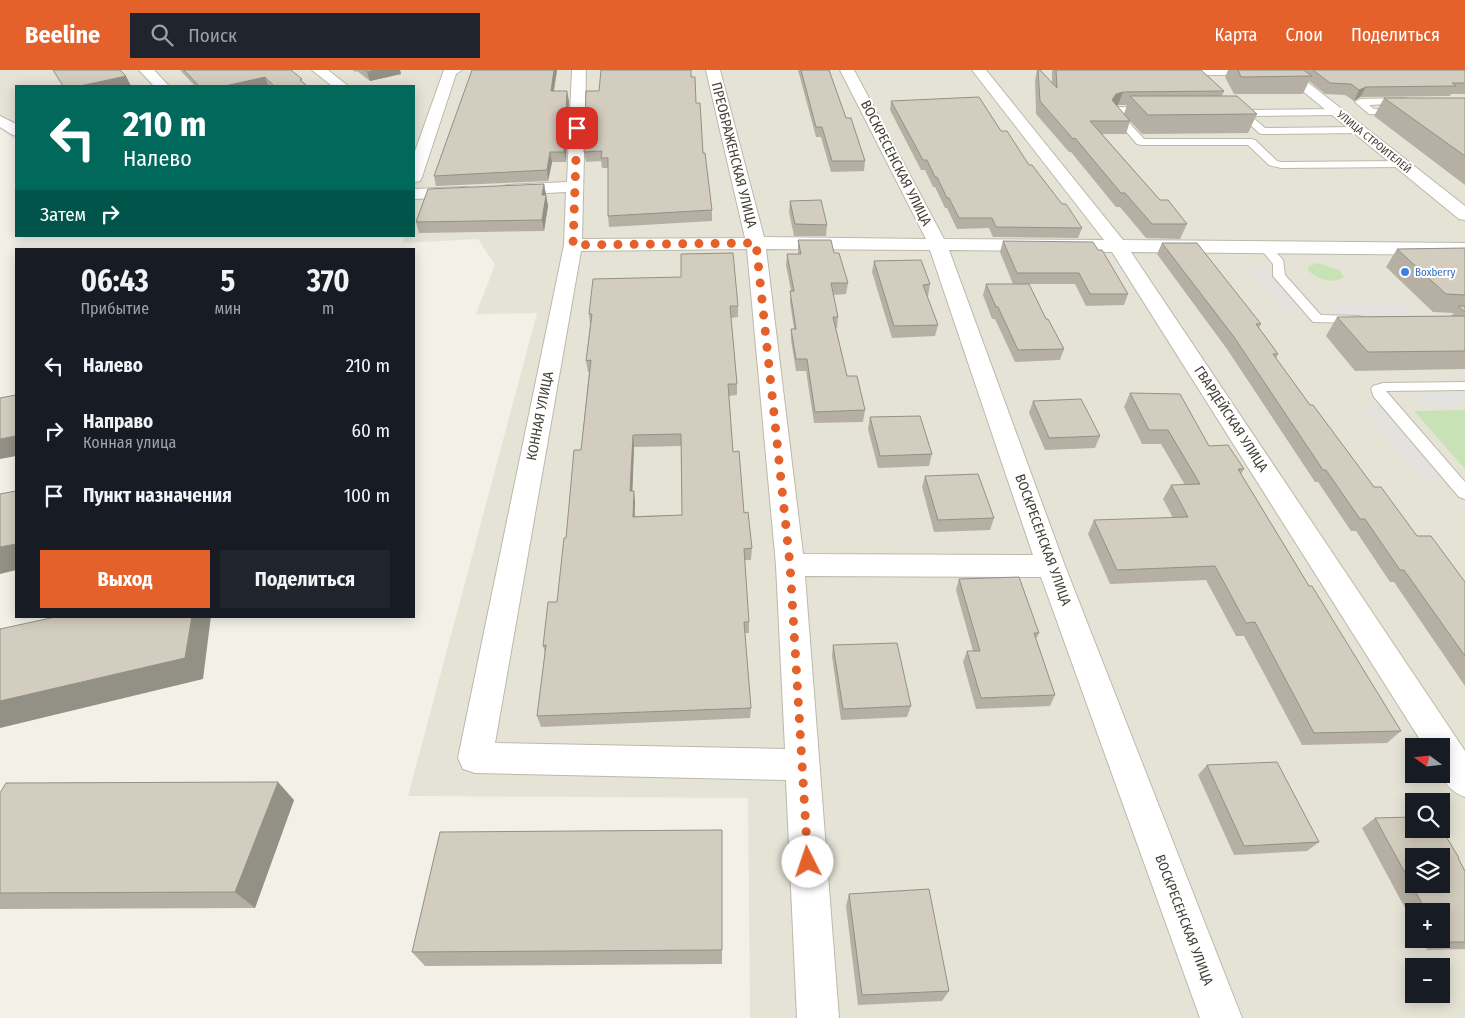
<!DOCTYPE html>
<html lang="ru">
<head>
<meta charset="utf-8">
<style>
	:root { --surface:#171b24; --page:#20242c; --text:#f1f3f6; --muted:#9ea1a6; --accent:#e5612b }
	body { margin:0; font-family:"Fira Sans Condensed",sans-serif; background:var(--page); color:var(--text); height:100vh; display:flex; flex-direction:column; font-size:19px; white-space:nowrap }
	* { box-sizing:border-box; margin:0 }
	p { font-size:16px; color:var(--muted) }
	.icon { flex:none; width:28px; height:28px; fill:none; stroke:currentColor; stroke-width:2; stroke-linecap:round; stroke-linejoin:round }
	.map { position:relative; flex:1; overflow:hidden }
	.sheet { position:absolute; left:15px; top:178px; width:400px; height:370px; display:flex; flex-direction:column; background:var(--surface); border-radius:0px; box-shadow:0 2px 12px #0003 }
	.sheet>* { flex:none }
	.guide { position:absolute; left:15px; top:15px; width:400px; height:152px; border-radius:0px; box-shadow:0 2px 12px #0003; background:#00695c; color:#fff; overflow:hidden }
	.needle { width:32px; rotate:285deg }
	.controls { position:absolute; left:1405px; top:668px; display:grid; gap:10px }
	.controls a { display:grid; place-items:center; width:45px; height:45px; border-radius:0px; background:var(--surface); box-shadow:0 2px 12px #0003; font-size:25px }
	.pin { position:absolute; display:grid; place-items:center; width:42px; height:42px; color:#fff; margin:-21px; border-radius:10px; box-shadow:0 2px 8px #0006 }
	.me { position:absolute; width:55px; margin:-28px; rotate:356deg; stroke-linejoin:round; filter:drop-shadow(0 0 4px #0008) }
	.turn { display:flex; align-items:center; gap:18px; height:105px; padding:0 25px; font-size:22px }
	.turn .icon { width:65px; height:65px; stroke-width:2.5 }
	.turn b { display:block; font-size:35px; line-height:42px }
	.then { display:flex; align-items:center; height:48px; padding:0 25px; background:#0003; gap:10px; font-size:19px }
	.eta { display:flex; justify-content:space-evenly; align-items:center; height:85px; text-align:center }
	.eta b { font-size:30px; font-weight:700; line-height:35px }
	.action { display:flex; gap:10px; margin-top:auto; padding:10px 25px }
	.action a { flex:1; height:58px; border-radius:0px; background:var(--accent); color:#fff; font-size:20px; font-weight:700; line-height:58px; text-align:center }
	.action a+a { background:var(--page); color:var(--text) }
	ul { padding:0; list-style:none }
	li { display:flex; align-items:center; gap:15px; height:65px; padding:0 25px }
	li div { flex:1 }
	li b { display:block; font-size:19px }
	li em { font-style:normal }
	header { display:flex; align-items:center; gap:30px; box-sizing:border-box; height:70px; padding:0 25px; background:var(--accent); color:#fff }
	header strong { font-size:24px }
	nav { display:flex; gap:28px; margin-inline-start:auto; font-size:18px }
	.search { width:350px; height:45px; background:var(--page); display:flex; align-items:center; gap:12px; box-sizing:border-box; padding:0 18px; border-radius:0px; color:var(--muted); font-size:19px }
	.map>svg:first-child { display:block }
	.residential { fill:#e5e3d6; fill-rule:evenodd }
	.green { fill:#c7e2b4 }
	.parking { fill:#e4e2df }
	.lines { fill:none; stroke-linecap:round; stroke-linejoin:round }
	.service-casing { stroke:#bcb9ab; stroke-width:2 }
	.minor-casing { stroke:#bcb9ab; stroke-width:2 }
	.service { fill:#fff; fill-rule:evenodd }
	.minor { fill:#fff; fill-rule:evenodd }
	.wall { fill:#b5b0a3; fill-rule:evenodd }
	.shaded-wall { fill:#939085 }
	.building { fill:#d2cdbe; stroke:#939085; fill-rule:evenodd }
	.route { stroke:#e5612b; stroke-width:9; stroke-dasharray:0 16.2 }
	.shop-dot { fill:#3f7fe0; stroke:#fff; stroke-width:2 }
	.labels { text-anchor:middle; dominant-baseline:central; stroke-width:4; stroke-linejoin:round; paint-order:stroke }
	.far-street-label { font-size:11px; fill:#444137; stroke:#fff }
	.far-shop-label { font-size:11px; fill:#366cbe; stroke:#fff; text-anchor:start }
	.street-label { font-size:14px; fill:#444137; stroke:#fff }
</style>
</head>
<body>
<header>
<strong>Beeline</strong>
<div class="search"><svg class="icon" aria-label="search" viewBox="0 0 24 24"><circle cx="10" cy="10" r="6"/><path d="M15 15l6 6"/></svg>Поиск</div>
<nav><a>Карта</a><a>Слои</a><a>Поделиться</a></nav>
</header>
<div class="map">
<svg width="1465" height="948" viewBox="0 0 1465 948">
	<rect width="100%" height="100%" fill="#f2f0e7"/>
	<path class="residential" d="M 0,0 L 1465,0 L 1465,948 L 750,948 L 748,728 L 408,726 L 537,243 L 476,244 L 495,195 L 478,169 L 403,173 L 405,166 L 414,166 L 414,16 L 16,16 L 16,70 L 0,59 ZM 1414,676 L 1441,676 L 1441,704 L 1414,704 ZM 1414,731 L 1441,731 L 1441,759 L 1414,759 ZM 1414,786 L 1441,786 L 1441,814 L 1414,814 ZM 1414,841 L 1441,841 L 1441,869 L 1414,869 ZM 1414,896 L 1441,896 L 1441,924 L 1414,924 Z"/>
	<path class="green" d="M 1317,193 L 1339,200 L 1344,207 C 1333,215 1316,209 1308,200 L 1308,197 Z
		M 1465,340 L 1465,399 L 1414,341 Z"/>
	<path class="parking" d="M 1248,198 L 1264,198 L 1301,241 L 1283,241 Z
		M 1404,234 L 1414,244 L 1338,245 L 1329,235 Z
		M 1465,322 L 1465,335 L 1422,336 L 1411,323 Z
		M 1362,337 L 1382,337 L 1444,409 L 1422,409 Z"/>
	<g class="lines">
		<g class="service-casing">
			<path id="service" d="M 1181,0 L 1252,0 L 1254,2 L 1250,5 L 1178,5 L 1178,1 Z
				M 1405,28 L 1408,29 L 1408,33 L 1369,35 L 1374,39 L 1403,40 L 1403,44 L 1400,45 L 1369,44 L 1355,32 L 1360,29 Z
				M 1233,36 L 1244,40 L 1336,39 L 1341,42 L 1336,45 L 1251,46 L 1265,58 L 1359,57 L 1364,60 L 1359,63 L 1262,64 L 1259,63 L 1240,45 L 1230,41 L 1230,37 Z
				M 1119,37 L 1152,38 L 1154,40 L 1149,43 L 1120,43 L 1144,69 L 1251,69 L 1255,70 L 1277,91 L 1281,92 L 1402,91 L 1407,94 L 1402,97 L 1281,98 L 1269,95 L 1248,75 L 1141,75 L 1137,74 L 1110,43 L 1112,39 Z
				M 1265,173 L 1269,174 L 1283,190 L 1285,205 L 1318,242 L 1321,245 L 1358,246 L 1363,247 L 1365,250 L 1363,253 L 1313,252 L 1273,206 L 1273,194 L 1259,177 Z
				M 1465,312 L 1465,320 L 1386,321 L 1465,412 L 1465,429 L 1459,427 L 1374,327 L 1371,319 L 1373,316 L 1383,313 Z"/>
		</g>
		<g class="minor-casing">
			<path id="minor" d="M 139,0 L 154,0 L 169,16 L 154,16 Z
				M 312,0 L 328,0 L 348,16 L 332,16 Z
				M 444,0 L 462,0 L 456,4 L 422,107 L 420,111 L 414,112 L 414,84 Z
				M 572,0 L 586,0 L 582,169 L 745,168 L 706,0 L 720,0 L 764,167 L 926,169 L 840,0 L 854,0 L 944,169 L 1104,170 L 972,0 L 986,0 L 1123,170 L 1465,173 L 1465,185 L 1131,182 L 1465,681 L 1465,727 C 1439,717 1441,700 1441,676 L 1424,676 L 1112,182 L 949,180 L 1065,496 L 1242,948 L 1200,948 L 1041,507 L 805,506 L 839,948 L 797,948 L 786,710 L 475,703 L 463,699 L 458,688 L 564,175 L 566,122 L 508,125 L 502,124 L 499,120 L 502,116 L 508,115 L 567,112 ZM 747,179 L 776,495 L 785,679 L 495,673 L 581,181 ZM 766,179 L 930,180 L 1033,485 L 803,484 Z
				M 1277,0 L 1292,0 L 1465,136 L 1465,150 L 1459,149 Z
				M 0,46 L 16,54 L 16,66 L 11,64 L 0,57 Z
				M 465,117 L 471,118 L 474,122 L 471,126 L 414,129 L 414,119 Z"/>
		</g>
		<use href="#service" class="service"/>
		<use href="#minor" class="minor"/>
	</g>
	<path class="wall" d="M 180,0 L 291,0 L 307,16 L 269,16 L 268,15 L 264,16 L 195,16 Z
		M 353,0 L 400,0 L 401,4 L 370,11 L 357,1 L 355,2 Z
		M 472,0 L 557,0 L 554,21 L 569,31 L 566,92 L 552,92 L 548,111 L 436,116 L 434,106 Z
		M 798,0 L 829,0 L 846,48 L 865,91 L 864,101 L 831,102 L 821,67 L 816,67 Z
		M 1037,0 L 1040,0 L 1052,13 L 1052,0 L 1201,0 L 1224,21 L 1222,26 L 1257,44 L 1248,63 L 1142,64 L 1130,51 L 1126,64 L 1102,64 L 1160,130 L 1187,154 L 1180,169 L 1146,168 L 1120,137 L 1116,137 L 1071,82 L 1069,82 L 1036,44 L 1035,10 ZM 1118,35 L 1127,35 L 1124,44 L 1117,36 Z
		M 1228,0 L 1465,0 L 1465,24 L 1451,24 L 1450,26 L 1360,27 L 1354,31 L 1345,25 L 1325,24 L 1309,11 L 1303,24 L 1234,24 L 1225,7 Z
		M 691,7 L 696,33 L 703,83 L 712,140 L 712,151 L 609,157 L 608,146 L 608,98 L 602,98 L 601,91 L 586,92 L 584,82 L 599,21 Z
		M 1384,28 L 1465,28 L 1465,115 L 1374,46 Z
		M 891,31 L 1001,61 L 1082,158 L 1078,168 L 993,167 L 989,158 L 957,159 L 947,138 L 945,138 L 935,117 L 933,117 L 925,100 L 921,100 L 890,40 Z
		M 544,114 L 548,136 L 544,161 L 419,163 L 416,152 Z
		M 790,131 L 827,155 L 826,166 L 794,166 L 789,142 Z
		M 798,170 L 834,183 L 848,213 L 846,224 L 833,225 L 838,247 L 837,258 L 836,258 L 847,306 L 865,340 L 863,352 L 814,353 L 806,301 L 796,301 L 791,270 L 791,259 L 794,259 L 790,232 L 791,221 L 786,195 L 787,184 L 798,184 Z
		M 1003,171 L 1128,224 L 1124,235 L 1086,236 L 1075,214 L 1029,214 L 1046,249 L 1064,279 L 1060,290 L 1015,292 L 995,249 L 992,249 L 983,225 L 986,214 L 1013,214 L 1000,182 Z
		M 1162,173 L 1261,254 L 1259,258 L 1278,284 L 1276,289 L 1310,335 L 1374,417 L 1417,466 L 1465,512 L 1465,616 L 1394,512 L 1390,512 L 1356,461 L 1351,461 L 1318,412 L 1315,412 L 1227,279 L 1157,184 Z
		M 1465,178 L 1465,299 L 1355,301 L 1326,266 L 1337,247 L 1451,246 L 1454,243 L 1433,242 L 1386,197 L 1397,179 Z
		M 874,191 L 930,214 L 928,226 L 927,226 L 938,255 L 935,266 L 892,268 L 872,202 Z
		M 738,236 L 738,247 L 731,248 L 737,314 L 737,325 L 729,326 L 733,382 L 744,443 L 752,478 L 751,490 L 744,490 L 749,552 L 749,563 L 745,563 L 751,638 L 750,648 L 541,657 L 537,646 L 545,583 L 543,576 L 557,532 L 566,468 L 581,380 L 589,302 L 588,302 L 586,291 L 590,255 L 589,244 ZM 681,376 L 682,445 L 635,446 L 635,432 L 632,421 L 634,377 Z
		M 1130,323 L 1244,399 L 1241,404 L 1309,516 L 1401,661 L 1387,673 L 1302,675 L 1244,566 L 1236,566 L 1206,510 L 1110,514 L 1088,464 L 1094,450 L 1173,448 L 1163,429 L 1171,415 L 1185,415 L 1161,374 L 1142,374 L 1124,337 Z
		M 1033,331 L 1100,366 L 1095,378 L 1045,380 L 1029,343 Z
		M 870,347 L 932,384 L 929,396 L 878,398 L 868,359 Z
		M 925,406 L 994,448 L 990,460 L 934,462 L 922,417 Z
		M 959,509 L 1039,563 L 1036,569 L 1055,625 L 1050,636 L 976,639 L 963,592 L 967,581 L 973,581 L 956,520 Z
		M 833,575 L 911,636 L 907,647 L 841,650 L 832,586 Z
		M 1207,695 L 1319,772 L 1307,781 L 1234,785 L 1198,705 Z
		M 0,723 L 294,730 L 255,838 L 0,839 Z
		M 1375,748 L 1459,788 L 1458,789 L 1465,801 L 1465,879 L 1427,880 L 1421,869 L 1441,869 L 1441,841 L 1414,841 L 1414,855 L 1362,758 Z
		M 722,760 L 722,894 L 425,896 L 412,882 Z
		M 849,824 L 949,921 L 942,931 L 858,935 L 846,836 Z"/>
	<path class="shaded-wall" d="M 375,0 L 400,0 L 401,4 L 370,11 L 367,2 Z
		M 554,0 L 557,0 L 552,31 L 551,21 Z
		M 126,6 L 131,16 L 80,16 Z
		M 265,7 L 268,15 L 264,16 L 225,16 Z
		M 1366,17 L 1360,27 L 1354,31 L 1359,20 Z
		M 567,21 L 569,31 L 566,92 L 564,82 Z
		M 1123,22 L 1118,35 L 1111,37 L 1112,30 L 1116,24 Z
		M 550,82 L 552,92 L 548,111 L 547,100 Z
		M 544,114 L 546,125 L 542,125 Z
		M 546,125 L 548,136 L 544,161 L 542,150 Z
		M 633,365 L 634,377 L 632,432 L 630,421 Z
		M 16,366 L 16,386 L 0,389 L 0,369 Z
		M 634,421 L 635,432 L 634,458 L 633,447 Z
		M 16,474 L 16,500 L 0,504 L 0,477 Z
		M 192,546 L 211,546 L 203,609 L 0,658 L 0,631 Z
		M 278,712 L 294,730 L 255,838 L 235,822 Z"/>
	<path class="building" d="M 53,0 L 120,0 L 126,6 L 80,16 L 63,16 Z
		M 184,0 L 291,0 L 302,9 L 300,10 L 307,16 L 274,16 L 265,7 L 225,16 L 199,16 Z
		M 365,0 L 375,0 L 367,2 Z
		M 472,0 L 554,0 L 551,21 L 567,21 L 564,82 L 550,82 L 547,100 L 434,106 Z
		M 601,0 L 691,0 L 691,7 L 695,7 L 696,33 L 700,33 L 703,83 L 705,83 L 712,140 L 608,146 L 608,88 L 601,88 L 602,81 L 584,82 L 586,21 L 599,21 Z
		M 801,0 L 829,0 L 846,48 L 851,48 L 865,91 L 832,91 L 822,57 L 816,57 Z
		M 1038,0 L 1040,0 L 1057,18 L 1056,0 L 1201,0 L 1224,21 L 1123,22 L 1116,24 L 1112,30 L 1130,51 L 1090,51 L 1160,130 L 1168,130 L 1187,154 L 1152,154 L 1125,123 L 1121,123 L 1075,68 L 1073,69 L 1040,31 Z
		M 1238,0 L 1304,0 L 1312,6 L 1241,7 Z
		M 1313,0 L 1465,0 L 1465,13 L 1452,13 L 1456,16 L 1366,17 L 1359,20 L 1351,14 L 1330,13 Z
		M 1130,26 L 1237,26 L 1257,44 L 1148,45 Z
		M 979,27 L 1001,61 L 1007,61 L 1029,95 L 1032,95 L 1062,134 L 1066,134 L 1082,158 L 996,157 L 992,148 L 959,148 L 949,128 L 947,128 L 937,107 L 935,107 L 927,90 L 923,90 L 891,31 Z
		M 1384,28 L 1465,28 L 1465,86 Z
		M 544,114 L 542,125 L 546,125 L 542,150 L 416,152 L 428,119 Z
		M 821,130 L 827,155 L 795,154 L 790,131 Z
		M 798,170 L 831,170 L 834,183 L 839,183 L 848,213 L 831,213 L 838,247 L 833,247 L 847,306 L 857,306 L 865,340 L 815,342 L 807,289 L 796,289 L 791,259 L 796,259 L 790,221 L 794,221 L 787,184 L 801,184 Z
		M 1003,171 L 1093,172 L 1098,180 L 1102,180 L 1128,224 L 1090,224 L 1079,203 L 1017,203 Z
		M 1162,173 L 1197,173 L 1261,254 L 1256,254 L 1278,284 L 1273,284 L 1310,335 L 1313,335 L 1374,417 L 1381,417 L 1417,466 L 1431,466 L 1465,512 L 1465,586 L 1404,500 L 1400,500 L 1365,449 L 1360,449 L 1326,400 L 1323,400 L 1234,267 Z
		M 1465,178 L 1465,225 L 1446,224 L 1397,179 Z
		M 733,183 L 738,236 L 730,236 L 737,314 L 728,314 L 733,382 L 739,381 L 744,443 L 748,442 L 752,478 L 744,479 L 749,552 L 744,552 L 751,638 L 537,646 L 546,575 L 543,576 L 548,532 L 557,532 L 564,468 L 566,468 L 574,380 L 581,380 L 591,290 L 586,291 L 592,244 L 589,244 L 593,209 L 681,207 L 681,184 ZM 681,364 L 682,445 L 633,447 L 634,421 L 630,421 L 633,365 Z
		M 921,190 L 930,214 L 923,215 L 938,255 L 894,256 L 874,191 Z
		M 986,214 L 1029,214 L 1046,249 L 1048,249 L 1064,279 L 1018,280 L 998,237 L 996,237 Z
		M 1458,236 L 1465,236 L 1465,242 Z
		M 1465,246 L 1465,281 L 1368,282 L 1337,247 Z
		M 1130,323 L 1180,324 L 1209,376 L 1228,375 L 1244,399 L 1238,399 L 1309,516 L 1312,516 L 1401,661 L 1314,663 L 1255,552 L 1246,553 L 1215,496 L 1117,500 L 1094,450 L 1188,447 L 1171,415 L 1200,414 L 1168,360 L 1149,360 Z
		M 16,325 L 16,366 L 0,369 L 0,328 Z
		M 1081,329 L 1100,366 L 1049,368 L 1033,331 Z
		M 920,346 L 932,384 L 880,386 L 870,347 Z
		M 978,404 L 994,448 L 938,450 L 925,406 Z
		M 16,421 L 16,474 L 0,477 L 0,424 Z
		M 1019,507 L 1039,563 L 1034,563 L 1055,625 L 981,628 L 967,581 L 980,581 L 959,509 Z
		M 60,546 L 192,546 L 185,588 L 0,631 L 0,559 Z
		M 897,573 L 911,636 L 843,639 L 833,575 Z
		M 1277,692 L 1319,772 L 1244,776 L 1207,695 Z
		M 278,712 L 235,822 L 0,823 L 0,723 L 6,713 Z
		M 1414,747 L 1414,759 L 1441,759 L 1441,758 L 1459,788 L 1458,788 L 1465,801 L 1465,872 L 1442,872 L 1440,869 L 1441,869 L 1441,841 L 1426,841 L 1375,748 ZM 1414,786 L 1441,786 L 1441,814 L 1414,814 Z
		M 722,760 L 722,880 L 412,882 L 440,762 Z
		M 929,819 L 949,921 L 862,925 L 849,824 Z"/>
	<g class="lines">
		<path class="route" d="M 577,58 L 573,175 L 756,173 L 790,495 L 808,792"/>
	</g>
	<circle class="shop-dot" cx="1405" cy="202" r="5"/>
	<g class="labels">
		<g class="far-street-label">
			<text transform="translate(1374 72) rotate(39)">УЛИЦА СТРОИТЕЛЕЙ</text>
		</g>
		<g class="far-shop-label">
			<text x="1415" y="202">Boxberry</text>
		</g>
		<g class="street-label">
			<text transform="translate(734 85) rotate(76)">ПРЕОБРАЖЕНСКАЯ УЛИЦА</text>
			<text transform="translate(896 93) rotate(63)">ВОСКРЕСЕНСКАЯ УЛИЦА</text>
			<text transform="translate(540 346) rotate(-79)">КОННАЯ УЛИЦА</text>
			<text transform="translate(1231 349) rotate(57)">ГВАРДЕЙСКАЯ УЛИЦА</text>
			<text transform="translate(1043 470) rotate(70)">ВОСКРЕСЕНСКАЯ УЛИЦА</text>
			<text transform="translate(1184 850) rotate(69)">ВОСКРЕСЕНСКАЯ УЛИЦА</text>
		</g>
	</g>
</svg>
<div class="controls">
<a><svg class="needle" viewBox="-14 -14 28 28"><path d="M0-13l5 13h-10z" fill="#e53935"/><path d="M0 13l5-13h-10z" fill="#9ea1a6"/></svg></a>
<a><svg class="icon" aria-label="search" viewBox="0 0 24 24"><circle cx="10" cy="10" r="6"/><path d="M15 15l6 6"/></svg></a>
<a><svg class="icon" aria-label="layers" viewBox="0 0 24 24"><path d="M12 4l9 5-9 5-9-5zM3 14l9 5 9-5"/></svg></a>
<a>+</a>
<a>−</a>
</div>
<div class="pin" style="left:577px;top:58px;background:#d93025"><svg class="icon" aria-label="arrive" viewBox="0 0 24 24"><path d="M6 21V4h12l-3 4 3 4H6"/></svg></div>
<svg class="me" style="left:808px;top:792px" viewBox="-20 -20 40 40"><circle r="19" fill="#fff"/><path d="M0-13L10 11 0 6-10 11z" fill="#e5612b"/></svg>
<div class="guide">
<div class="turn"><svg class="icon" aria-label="left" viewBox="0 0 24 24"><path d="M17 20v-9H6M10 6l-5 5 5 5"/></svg><div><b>210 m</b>Налево</div></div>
<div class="then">Затем<svg class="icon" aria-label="right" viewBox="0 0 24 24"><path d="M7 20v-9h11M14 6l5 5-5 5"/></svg></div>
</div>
<section class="sheet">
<div class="eta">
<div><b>06:43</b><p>Прибытие</p></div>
<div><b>5</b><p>мин</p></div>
<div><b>370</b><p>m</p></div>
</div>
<ul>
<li><svg class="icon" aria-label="left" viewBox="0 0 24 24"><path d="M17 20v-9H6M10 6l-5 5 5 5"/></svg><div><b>Налево</b></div><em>210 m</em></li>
<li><svg class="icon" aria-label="right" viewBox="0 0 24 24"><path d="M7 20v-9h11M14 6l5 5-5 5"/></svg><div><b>Направо</b><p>Конная улица</p></div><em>60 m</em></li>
<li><svg class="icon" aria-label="arrive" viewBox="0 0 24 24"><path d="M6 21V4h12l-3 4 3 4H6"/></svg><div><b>Пункт назначения</b></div><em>100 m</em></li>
</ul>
<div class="action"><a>Выход</a><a>Поделиться</a></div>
</section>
</div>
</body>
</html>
